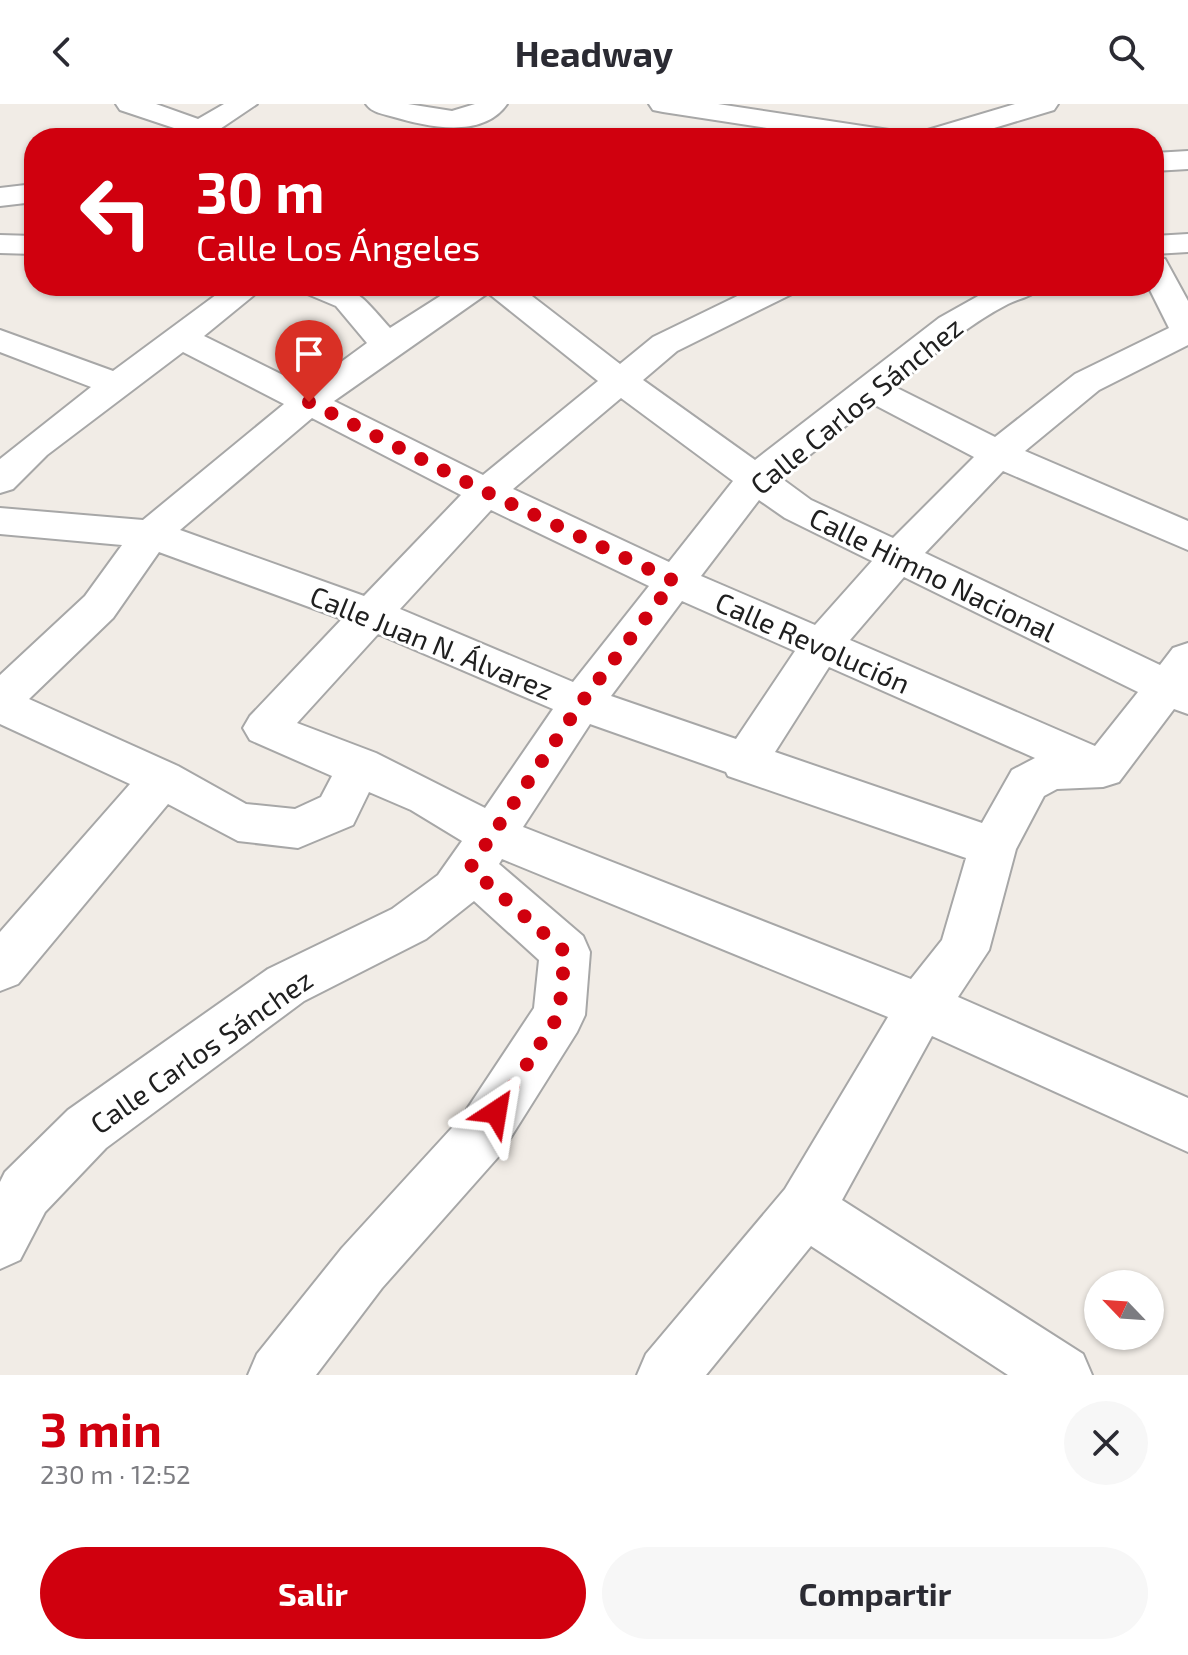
<!DOCTYPE html>
<html lang="es">
<head>
<meta charset="utf-8">
<style>
	:root { --surface:#fff; --page:#f7f7f7; --text:#2b2b33; --muted:#7c7c81; --accent:#d0000e }
	body { margin:0; font-family:"Exo 2",sans-serif; background:var(--page); color:var(--text); height:100vh; display:flex; flex-direction:column; font-size:30px; white-space:nowrap }
	* { box-sizing:border-box; margin:0 }
	p { font-size:26px; color:var(--muted) }
	.icon { flex:none; width:44px; height:44px; fill:none; stroke:currentColor; stroke-width:2; stroke-linecap:round; stroke-linejoin:round }
	.map { position:relative; height:1271px; overflow:hidden }
	.drawer { display:flex; flex-direction:column; background:var(--surface); flex:1 }
	.drawer>* { flex:none }
	.hud { position:absolute; left:24px; top:24px; width:1140px; height:168px; border-radius:32px; box-shadow:0 2px 6px #0004; background:#d0000e; color:#fff; overflow:hidden }
	.needle { width:52px; rotate:295deg }
	.buttons { position:absolute; left:1084px; top:1166px; display:grid; gap:16px }
	.buttons a { display:grid; place-items:center; width:80px; height:80px; border-radius:50%; background:var(--surface); box-shadow:0 2px 6px #0004; font-size:40px }
	.pin { position:absolute; display:grid; place-items:center; width:68px; height:68px; color:#fff; margin:-82px -34px; border-radius:50% 50% 50% 0; rotate:-45deg; box-shadow:0 0 8px #0007 }
	.pin .icon { rotate:45deg }
	.me { position:absolute; width:88px; margin:-44px; rotate:33deg; stroke-linejoin:round; filter:drop-shadow(0 0 6px #0008) }
	.turn { display:flex; align-items:center; gap:28px; height:168px; padding:0 40px; font-size:36px }
	.turn .icon { width:104px; height:104px; stroke-width:2.5 }
	.turn b { display:block; font-size:56px; line-height:68px }
	.round { display:grid; place-items:center; flex:none; width:84px; height:84px; border-radius:42px; background:var(--page) }
	.headline { display:flex; align-items:center; justify-content:space-between; height:136px; padding:0 40px }
	h1 { font-size:48px; font-weight:700; line-height:60px; color:var(--accent) }
	.button { display:flex; gap:16px; margin-top:auto; padding:16px 40px }
	.button a { flex:1; height:92px; border-radius:48px; background:var(--accent); color:#fff; font-size:32px; font-weight:700; line-height:92px; text-align:center }
	.button a+a { background:var(--page); color:var(--text) }
	header { display:flex; justify-content:space-between; align-items:center; height:104px; padding:0 40px; background:var(--surface); font-size:36px; font-weight:700 }
	.map>svg:first-child { display:block }
	.lines { fill:none; stroke-linecap:round; stroke-linejoin:round }
	.minor-casing { stroke:#a7a7a7; stroke-width:4 }
	.minor { fill:#fff; fill-rule:evenodd }
	.route { stroke:#d0000e; stroke-width:14; stroke-dasharray:0 25.2 }
	.labels { text-anchor:middle; dominant-baseline:central; stroke-width:6; stroke-linejoin:round; paint-order:stroke }
	.street-label { font-size:28px; fill:#202020; stroke:#fff }
</style>
</head>
<body>
<header><svg class="icon" aria-label="back" viewBox="0 0 24 24"><path d="M15 5l-7 7 7 7"/></svg>Headway<svg class="icon" aria-label="search" viewBox="0 0 24 24"><circle cx="10" cy="10" r="6"/><path d="M15 15l6 6"/></svg></header>
<div class="map">
<svg width="1188" height="1271" viewBox="0 0 1188 1271">
	<rect width="100%" height="100%" fill="#f1ece6"/>
	<g class="lines">
		<g class="minor-casing">
			<path id="minor" d="M 116,0 L 156,0 L 198,15 L 224,0 L 257,0 L 211,31 L 201,33 L 120,6 Z
				M 366,0 L 408,0 L 452,7 L 475,0 L 507,0 C 483,35 428,23 394,13 C 384,10 372,9 366,0 Z
				M 649,0 L 718,0 L 889,26 L 899,28 L 903,34 L 833,34 L 663,8 L 653,6 Z
				M 1015,0 L 1058,0 L 1054,6 L 961,34 L 917,34 L 921,28 Z
				M 1188,47 L 1188,65 L 1154,67 L 1154,49 Z
				M 34,80 L 34,98 L 0,102 L 0,84 Z
				M 1188,130 L 1188,148 L 1154,150 L 1154,132 Z
				M 0,131 L 34,132 L 34,150 L 0,149 Z
				M 1154,153 L 1165,155 L 1188,197 L 1188,241 L 1099,286 L 1025,347 L 1188,417 L 1188,446 L 1003,367 L 925,449 L 1160,561 L 1173,544 L 1188,539 L 1188,610 L 1174,605 L 1119,678 L 1103,683 L 1057,685 L 1044,692 L 1016,745 L 989,846 L 958,893 L 1188,994 L 1188,1048 L 932,932 L 842,1096 L 1083,1250 L 1092,1271 L 1008,1271 L 811,1142 L 706,1271 L 637,1271 L 646,1250 L 785,1085 L 888,913 L 502,755 L 499,760 L 583,832 L 590,848 L 585,911 L 577,928 L 499,1052 L 382,1184 L 316,1271 L 248,1271 L 257,1250 L 342,1144 L 461,1014 L 534,904 L 539,856 L 474,797 L 426,835 L 304,897 L 106,1044 L 45,1108 L 20,1156 L 0,1165 L 0,1078 L 5,1068 L 68,1006 L 268,865 L 392,805 L 438,771 L 462,737 L 411,706 L 369,688 L 353,721 L 298,744 L 238,737 L 168,700 L 18,880 L 0,887 L 0,828 L 130,680 L 0,620 L 0,571 L 85,492 L 122,441 L 0,430 L 0,404 L 143,416 L 284,300 L 183,248 L 47,351 L 13,385 L 0,389 L 0,355 L 91,283 L 0,248 L 0,226 L 113,267 L 228,182 L 265,182 L 204,232 L 307,283 L 367,239 L 336,202 L 305,189 L 300,182 C 356,182 354,183 390,224 L 456,182 L 519,182 L 620,260 L 653,233 L 758,182 L 799,182 L 794,189 L 677,247 L 643,276 L 755,356 L 939,214 L 996,182 L 1041,182 C 1033,193 1020,194 1008,200 C 967,221 931,253 895,283 L 995,333 L 1075,270 L 1169,224 L 1148,182 L 1154,182 ZM 488,189 L 598,277 L 483,371 L 334,297 ZM 621,294 L 733,377 L 669,458 L 513,385 ZM 873,300 L 974,353 L 893,434 L 811,396 L 781,374 ZM 312,314 L 461,391 L 364,492 L 180,426 ZM 759,396 L 785,414 L 872,457 L 815,521 L 701,472 ZM 491,406 L 649,482 L 573,578 L 400,505 ZM 159,448 L 342,515 L 250,612 L 243,624 L 250,636 L 332,672 L 321,693 L 295,705 L 246,700 L 178,662 L 29,595 L 113,514 ZM 904,473 L 1138,588 L 1095,642 L 850,536 ZM 682,497 L 795,547 L 736,635 L 611,592 ZM 378,530 L 553,605 L 485,704 L 376,649 L 297,619 ZM 829,563 L 1035,654 L 1012,666 L 982,719 L 775,648 ZM 590,620 L 726,668 L 728,672 L 966,754 L 942,836 L 911,875 L 523,723 Z"/>
		</g>
		<use href="#minor" class="minor"/>
	</g>
	<g class="lines">
		<path class="route" d="M 309,298 L 486,388 L 674,477 L 581,599 L 470,764 L 565,848 L 559,911 L 496,1008"/>
	</g>
	<g class="labels">
		<g class="street-label">
			<text transform="translate(856 301) rotate(-39)">Calle Carlos Sánchez</text>
			<text transform="translate(933 470) rotate(26)">Calle Himno Nacional</text>
			<text transform="translate(432 538) rotate(22)">Calle Juan N. Álvarez</text>
			<text transform="translate(813 538) rotate(24)">Calle Revolución</text>
			<text transform="translate(201 947) rotate(-35)">Calle Carlos Sánchez</text>
		</g>
	</g>
</svg>
<div class="buttons">
<a><svg class="needle" viewBox="-14 -14 28 28"><path d="M0-13l5 13h-10z" fill="#e53935"/><path d="M0 13l5-13h-10z" fill="#7c7c81"/></svg></a>
</div>
<div class="pin" style="left:309px;top:298px;background:#d93025"><svg class="icon" aria-label="arrive" viewBox="0 0 24 24"><path d="M6 21V4h12l-3 4 3 4H6"/></svg></div>
<svg class="me" style="left:496px;top:1008px" viewBox="-20 -20 40 40"><path d="M0-17L14 15 0 8-14 15z" fill="#d0000e" stroke="#fff" stroke-width="4"/></svg>
<div class="hud">
<div class="turn"><svg class="icon" aria-label="left" viewBox="0 0 24 24"><path d="M17 20v-9H6M10 6l-5 5 5 5"/></svg><div><b>30 m</b>Calle Los Ángeles</div></div>
</div>
</div>
<section class="drawer">
<div class="headline"><div><h1>3 min</h1><p>230 m · 12:52</p></div><a class="round"><svg class="icon" aria-label="close" viewBox="0 0 24 24"><path d="M6 6l12 12M18 6L6 18"/></svg></a></div>
<div class="button"><a>Salir</a><a>Compartir</a></div>
</section>
</body>
</html>
